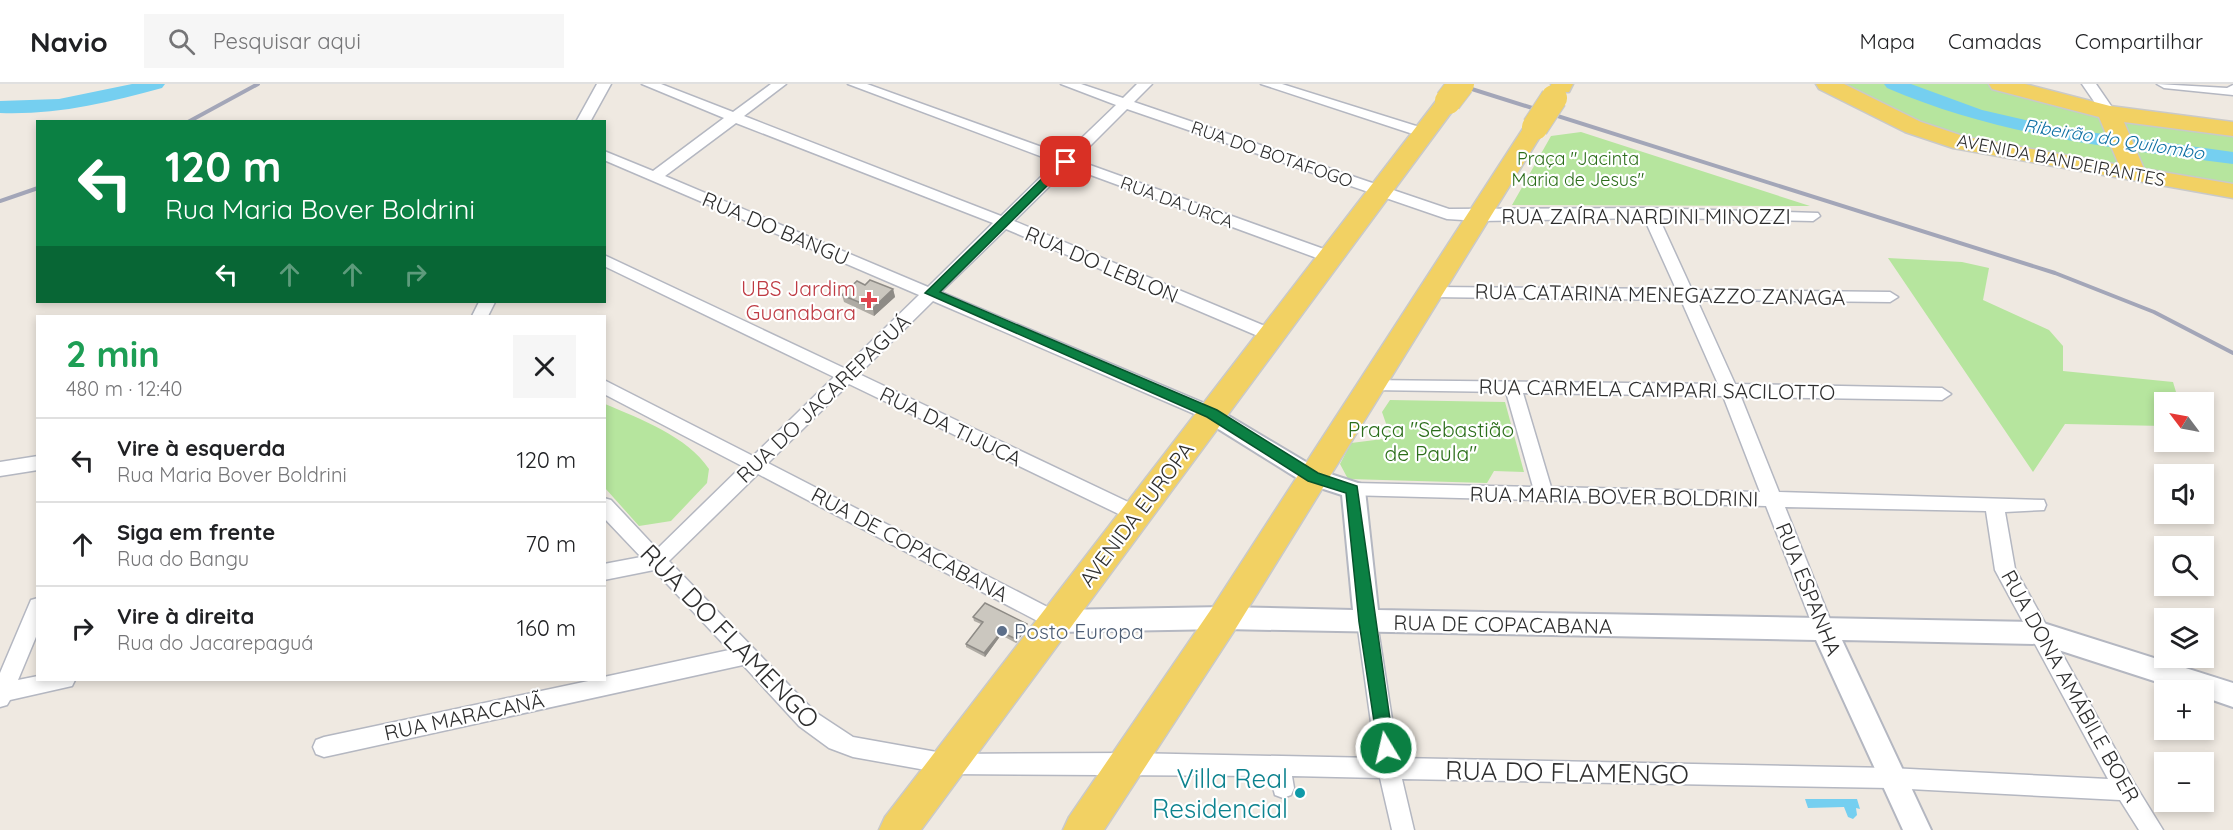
<!DOCTYPE html>
<html lang="pt">
<head>
<meta charset="utf-8">
<style>
	:root { --surface:#fff; --page:#f6f6f6; --text:#202124; --muted:#757577; --line:#e0e0e0 }
	body { margin:0; font-family:Quicksand,sans-serif; background:var(--page); color:var(--text); height:100vh; display:flex; flex-direction:column; font-size:22px; white-space:nowrap }
	* { box-sizing:border-box; margin:0 }
	p { font-size:20px; color:var(--muted) }
	.icon { flex:none; width:33px; height:33px; fill:none; stroke:currentColor; stroke-width:2; stroke-linecap:round; stroke-linejoin:round }
	.map { position:relative; flex:1; overflow:hidden }
	.side { position:absolute; left:36px; top:231px; width:570px; height:366px; display:flex; flex-direction:column; background:var(--surface); border-radius:0px; box-shadow:0 3px 9px #0003 }
	.side>* { flex:none }
	.banner { position:absolute; left:36px; top:36px; width:570px; height:183px; border-radius:0px; box-shadow:0 3px 9px #0003; background:#0b8043; color:#fff; overflow:hidden }
	.needle { width:39px; rotate:302deg }
	.fabs { position:absolute; left:2154px; top:308px; display:grid; gap:12px }
	.fabs a { display:grid; place-items:center; width:60px; height:60px; border-radius:0px; background:var(--surface); box-shadow:0 3px 9px #0003; font-size:30px }
	.pin { position:absolute; display:grid; place-items:center; width:51px; height:51px; color:#fff; margin:-26px; border-radius:12px; box-shadow:0 3px 9px #0006 }
	.me { position:absolute; width:66px; margin:-33px; rotate:351deg; stroke-linejoin:round; filter:drop-shadow(0 0 4px #0008) }
	.turn { display:flex; align-items:center; gap:21px; height:126px; padding:0 30px; font-size:27px }
	.turn .icon { width:78px; height:78px; stroke-width:2.5 }
	.turn b { display:block; font-size:42px; line-height:51px }
	.lanes { display:flex; align-items:center; height:57px; padding:0 30px; background:#0003; justify-content:center; gap:30px; direction:ltr }
	.lanes .off { opacity:.35 }
	.round { display:grid; place-items:center; flex:none; width:63px; height:63px; border-radius:0px; background:var(--page) }
	.headline { display:flex; align-items:center; justify-content:space-between; height:102px; padding:0 30px }
	h1 { font-size:36px; font-weight:700; line-height:45px; color:#1e9e55 }
	ul { padding:0; list-style:none }
	li { display:flex; align-items:center; gap:18px; height:84px; padding:0 30px; border-top:2px solid var(--line) }
	li div { flex:1 }
	li b { display:block; font-size:22px }
	li em { font-style:normal }
	header { display:flex; align-items:center; gap:36px; box-sizing:border-box; height:84px; padding:0 30px; background:var(--surface); border-bottom:2px solid var(--line) }
	header strong { font-size:28px }
	nav { display:flex; gap:33px; margin-inline-start:auto; font-size:21px }
	.search { width:420px; height:54px; background:var(--page); display:flex; align-items:center; gap:15px; box-sizing:border-box; padding:0 21px; border-radius:0px; color:var(--muted); font-size:22px }
	.map>svg:first-child { display:block }
	.green { fill:#b6e59e }
	.water { fill:#75cff0 }
	.lines { fill:none; stroke-linecap:round; stroke-linejoin:round }
	.river { fill:#75cff0; fill-rule:evenodd }
	.minor-casing { stroke:#b4b7c1; stroke-width:3 }
	.tertiary-casing { stroke:#b4b7c1; stroke-width:4 }
	.primary-casing { stroke:#c9c9c9; stroke-width:3 }
	.minor { fill:#fff; fill-rule:evenodd }
	.tertiary { fill:#fff; fill-rule:evenodd }
	.primary { fill:#f2d163; fill-rule:evenodd }
	.rail { stroke:#a3a6b8; stroke-width:4 }
	.primary-bridge-casing { stroke:#c9c9c9; stroke-width:28; stroke-linecap:butt }
	.primary-bridge { stroke:#f2d163; stroke-width:26 }
	.wall { fill:#afaba4 }
	.shaded-wall { fill:#8e8b86 }
	.building { fill:#cbc7bf; stroke:#8e8b86; stroke-width:1.5 }
	.route { fill:#0b8043; stroke:#07532c; stroke-width:1.5 }
	.health-dot { fill:#e0444e; stroke:#fff; stroke-width:2 }
	.service-dot { fill:#5c6f8a; stroke:#fff; stroke-width:2 }
	.culture-dot { fill:#0f9aa8; stroke:#fff; stroke-width:2 }
	.labels { text-anchor:middle; dominant-baseline:central; stroke-width:4.5; stroke-linejoin:round; paint-order:stroke }
	.far-water-label { font-size:18px; font-style:italic; fill:#0d6fa3; stroke:#fff }
	.far-street-label { font-size:18px; fill:#2e2e2e; stroke:#fff }
	.far-park-label { font-size:18px; fill:#2c6e1b; stroke:#fff }
	.street-label { font-size:21px; fill:#2e2e2e; stroke:#fff }
	.health-label { font-size:21px; fill:#be3a42; stroke:#fff; text-anchor:end }
	.park-label { font-size:21px; fill:#2c6e1b; stroke:#fff }
	.service-label { font-size:21px; fill:#4e5e75; stroke:#fff; text-anchor:start }
	.near-street-label { font-size:26px; fill:#2e2e2e; stroke:#fff }
	.near-culture-label { font-size:26px; fill:#0d838f; stroke:#fff; text-anchor:end }
</style>
</head>
<body>
<header>
<strong>Navio</strong>
<div class="search"><svg class="icon" aria-label="search" viewBox="0 0 24 24"><circle cx="10" cy="10" r="6"/><path d="M15 15l6 6"/></svg>Pesquisar aqui</div>
<nav><a>Mapa</a><a>Camadas</a><a>Compartilhar</a></nav>
</header>
<div class="map">
<svg width="2233" height="746" viewBox="0 0 2233 746">
	<rect width="100%" height="100%" fill="#efe9e1"/>
	<path class="green" d="M 1835,0 L 1988,0 L 2100,33 L 2119,80 L 2111,83 L 2030,69 L 1916,40 Z
		M 2124,35 L 2233,50 L 2233,103 L 2144,89 L 2119,38 Z
		M 1581,48 L 1810,122 L 1512,121 L 1551,52 Z
		M 1888,174 L 1962,178 L 1989,184 L 1983,216 L 2049,246 L 2063,262 L 2063,287 L 2173,298 L 2179,318 L 2164,318 L 2164,342 L 2065,340 L 2033,388 Z
		M 1390,316 L 1505,318 L 1524,388 L 1494,387 L 1487,399 L 1348,395 L 1340,380 L 1351,359 L 1391,354 L 1382,328 Z
		M 605,320 C 640,335 687,352 709,385 L 707,399 L 671,437 L 639,442 L 605,404 Z"/>
	<path class="water" d="M 1805,715 L 1857,715 L 1860,725 L 1856,724 L 1857,731 L 1853,735 L 1848,733 L 1844,723 L 1808,724 Z"/>
	<g class="lines">
		<path class="river" d="M 132,0 L 165,0 L 162,4 C 108,19 56,31 0,29 L 0,17 L 59,15 Z
			M 1884,0 L 1911,0 L 1982,26 L 2060,44 L 2233,68 L 2233,80 C 2115,64 1998,52 1887,4 Z"/>
		<g class="minor-casing">
			<path id="minor" d="M 597,0 L 611,0 L 590,38 L 576,38 Z
				M 642,0 L 661,0 L 733,28 L 771,0 L 786,0 L 744,32 L 1001,132 L 1056,78 L 848,0 L 867,0 L 1064,71 L 1116,21 L 1061,0 L 1081,0 L 1123,14 L 1137,0 L 1152,0 L 1134,18 L 1449,125 L 1649,124 L 1818,129 L 1820,132 L 1813,137 L 1659,134 L 1692,206 L 1890,208 L 1898,213 L 1890,218 L 1697,216 L 1735,300 L 1942,304 L 1951,310 L 1942,316 L 1741,313 L 1779,408 L 2044,416 L 2046,421 L 2044,426 L 2005,428 L 2015,485 L 2134,699 L 2163,746 L 2139,746 L 2120,716 L 1890,704 L 1402,695 L 1414,746 L 1392,746 L 1380,694 L 1292,692 L 1294,704 L 1291,711 L 1283,714 L 1275,711 L 1270,692 L 948,690 L 853,673 L 829,664 L 799,642 L 743,581 L 324,673 L 316,670 L 313,663 L 316,656 L 324,653 L 593,596 L 604,596 L 604,593 L 729,566 L 654,486 L 604,496 L 604,480 L 641,473 L 604,434 L 604,414 L 611,416 L 657,465 L 742,382 L 604,310 L 604,296 L 753,372 L 834,293 L 604,182 L 604,171 L 844,284 L 919,211 L 604,76 L 604,67 L 653,87 L 724,34 ZM 1127,25 L 1447,135 L 1479,137 L 1644,134 L 1676,205 L 1431,203 L 1423,208 L 1431,213 L 1681,216 L 1718,300 L 1366,296 L 1363,300 L 1372,306 L 1506,308 L 1533,403 L 1353,399 L 1346,401 L 1344,406 L 1346,411 L 1766,422 L 1814,545 L 1817,551 L 1824,554 L 1831,551 L 1834,545 L 1785,423 L 1986,427 L 1995,486 L 2108,695 L 1890,684 L 1398,674 L 1377,538 L 1374,532 L 1367,530 L 1360,532 L 1357,538 L 1376,674 L 1129,669 L 948,670 L 853,653 L 815,628 L 669,477 L 758,390 L 1049,543 L 1056,545 L 1063,543 L 1066,537 L 1063,531 L 768,379 L 849,300 L 1129,435 L 1136,437 L 1143,435 L 1145,430 L 1143,425 L 859,290 L 933,217 L 1206,335 L 1218,335 L 1221,330 L 1218,325 L 941,208 L 1006,145 L 1265,255 L 1277,255 L 1279,251 L 1277,247 L 1014,137 L 1069,83 L 1325,177 L 1330,178 L 1338,173 L 1335,169 L 1076,76 ZM 736,39 L 993,139 L 928,203 L 665,92 ZM 1523,309 L 1723,312 L 1760,408 L 1551,403 Z
				M 1261,0 L 1282,0 L 1429,46 L 1431,49 L 1429,52 L 1419,52 Z
				M 2082,0 L 2096,0 L 2116,29 L 2114,32 L 2104,32 Z
				M 2157,0 L 2227,4 L 2233,1 L 2233,11 L 2164,4 Z
				M 479,218 L 495,218 L 488,232 L 472,232 Z
				M 38,372 L 38,386 L 0,392 L 0,378 Z
				M 38,514 L 38,548 L 18,596 L 38,592 L 38,596 L 75,596 L 72,602 L 10,616 L 7,621 L 0,623 L 0,589 L 31,516 Z"/>
		</g>
		<g class="tertiary-casing">
			<path id="tertiary" d="M 1212,322 L 1321,387 L 1361,400 L 1365,406 L 1378,526 L 2040,538 L 2233,599 L 2233,623 L 2204,613 L 2204,606 L 2182,606 L 2040,560 L 1842,556 L 1931,746 L 1903,746 L 1816,556 L 1224,545 L 1056,548 L 1047,544 L 1043,537 L 1047,530 L 1056,526 L 1224,523 L 1353,526 L 1342,411 L 1305,399 L 1204,336 L 1201,330 L 1204,324 Z"/>
		</g>
		<g class="primary-casing">
			<path id="primary" d="M 1551,0 L 1573,0 L 1569,8 L 1553,8 Z
				M 1816,0 L 1844,0 L 1921,38 L 1966,53 L 2119,81 L 2099,33 L 1992,5 L 1989,0 L 2025,0 L 2110,22 L 2233,38 L 2233,52 L 2124,38 L 2144,85 L 2233,100 L 2233,114 L 1953,64 L 1905,48 L 1819,5 Z
				M 1448,10 L 1456,12 L 1459,17 L 1456,22 L 921,746 L 879,746 L 885,733 L 1440,12 Z
				M 1535,36 L 1543,38 L 1546,43 L 1236,544 L 1104,746 L 1063,746 L 1069,733 L 1212,524 L 1524,43 L 1527,38 Z"/>
		</g>
		<use href="#minor" class="minor"/>
		<use href="#tertiary" class="tertiary"/>
		<use href="#primary" class="primary"/>
		<path class="rail" d="M 1456,0 L 2055,189 L 2154,228 L 2233,269
			M 188,38 L 258,0
			M 0,117 L 38,104"/>
		<g class="primary-bridge-casing">
			<path id="primary-bridge" d="M 1448,17 L 1461,0
				M 1535,43 L 1554,14"/>
		</g>
		<use href="#primary-bridge" class="primary-bridge"/>
	</g>
	<path class="wall" d="M 865,201 L 893,205 L 895,213 L 874,232 L 844,218 L 842,211 Z
		M 973,533 L 1027,544 L 1016,559 L 1001,551 L 985,573 L 966,563 L 966,560 L 981,540 L 974,537 Z"/>
	<path class="shaded-wall" d="M 893,205 L 895,213 L 874,232 L 873,224 Z
		M 1027,540 L 1027,544 L 1016,559 L 1016,555 Z
		M 1001,548 L 1001,551 L 985,573 L 984,569 Z"/>
	<path class="building" d="M 870,196 L 893,205 L 873,224 L 842,211 L 857,197 L 865,201 Z
		M 985,519 L 1027,540 L 1016,555 L 1001,548 L 984,569 L 966,560 L 983,538 L 973,533 Z"/>
	<path class="route" d="M 1062,75 L 1071,78 L 940,208 L 1217,326 L 1318,389 L 1357,402 L 1394,664 L 1392,669 L 1386,671 L 1380,669 L 1378,664 L 1359,538 L 1346,409 L 1308,397 L 1207,333 L 925,209 Z"/>
	<path class="health-dot" d="M866 207h6v6h6v6h-6v6h-6v-6h-6v-6h6z"/>
	<circle class="service-dot" cx="1002" cy="547" r="6"/>
	<circle class="culture-dot" cx="1300" cy="709" r="6"/>
	<g class="labels">
		<g class="far-water-label">
			<text transform="translate(2114 55) rotate(9)">Ribeirão do Quilombo</text>
		</g>
		<g class="far-street-label">
			<text transform="translate(1272 70) rotate(19)">RUA DO BOTAFOGO</text>
			<text transform="translate(2061 76) rotate(11)">AVENIDA BANDEIRANTES</text>
			<text transform="translate(1177 118) rotate(20)">RUA DA URCA</text>
		</g>
		<g class="far-park-label">
			<text x="1578" y="74">Praça "Jacinta<tspan x="1578" dy="21">Maria de Jesus"</tspan></text>
		</g>
		<g class="street-label">
			<text x="1646" y="132">RUA ZAÍRA NARDINI MINOZZI</text>
			<text transform="translate(776 144) rotate(23)">RUA DO BANGU</text>
			<text transform="translate(1102 180) rotate(23)">RUA DO LEBLON</text>
			<text transform="translate(1660 210) rotate(1)">RUA CATARINA MENEGAZZO ZANAGA</text>
			<text transform="translate(1657 305) rotate(1)">RUA CARMELA CAMPARI SACILOTTO</text>
			<text transform="translate(823 314) rotate(-44)">RUA DO JACAREPAGUÁ</text>
			<text transform="translate(951 342) rotate(26)">RUA DA TIJUCA</text>
			<text transform="translate(1614 412) rotate(1)">RUA MARIA BOVER BOLDRINI</text>
			<text transform="translate(1136 430) rotate(-53)">AVENIDA EUROPA</text>
			<text transform="translate(910 460) rotate(28)">RUA DE COPACABANA</text>
			<text transform="translate(1809 505) rotate(68)">RUA ESPANHA</text>
			<text transform="translate(1503 540) rotate(1)">RUA DE COPACABANA</text>
			<text transform="translate(2071 602) rotate(61)">RUA DONA AMÁBILE BOER</text>
			<text transform="translate(464 632) rotate(-12)">RUA MARACANÃ</text>
		</g>
		<g class="health-label">
			<text x="856" y="204">UBS Jardim<tspan x="856" dy="24">Guanabara</tspan></text>
		</g>
		<g class="park-label">
			<text x="1431" y="345">Praça "Sebastião<tspan x="1431" dy="24">de Paula"</tspan></text>
		</g>
		<g class="service-label">
			<text x="1014" y="547">Posto Europa</text>
		</g>
		<g class="near-street-label">
			<text transform="translate(730 552) rotate(46)">RUA DO FLAMENGO</text>
			<text transform="translate(1567 688) rotate(1)">RUA DO FLAMENGO</text>
		</g>
		<g class="near-culture-label">
			<text x="1288" y="694">Villa Real<tspan x="1288" dy="30">Residencial</tspan></text>
		</g>
	</g>
</svg>
<div class="fabs">
<a><svg class="needle" viewBox="-14 -14 28 28"><path d="M0-13l5 13h-10z" fill="#e53935"/><path d="M0 13l5-13h-10z" fill="#757577"/></svg></a>
<a><svg class="icon" aria-label="sound" viewBox="0 0 24 24"><path d="M4 9h4l5-4v14l-5-4H4zM17 9q2 3 0 6"/></svg></a>
<a><svg class="icon" aria-label="search" viewBox="0 0 24 24"><circle cx="10" cy="10" r="6"/><path d="M15 15l6 6"/></svg></a>
<a><svg class="icon" aria-label="layers" viewBox="0 0 24 24"><path d="M12 4l9 5-9 5-9-5zM3 14l9 5 9-5"/></svg></a>
<a>+</a>
<a>−</a>
</div>
<div class="pin" style="left:1066px;top:78px;background:#d93025"><svg class="icon" aria-label="arrive" viewBox="0 0 24 24"><path d="M6 21V4h12l-3 4 3 4H6"/></svg></div>
<svg class="me" style="left:1386px;top:664px" viewBox="-20 -20 40 40"><circle r="17" fill="#0b8043" stroke="#fff" stroke-width="3"/><path d="M0-11L8 9 0 5-8 9z" fill="#fff"/></svg>
<div class="banner">
<div class="turn"><svg class="icon" aria-label="left" viewBox="0 0 24 24"><path d="M17 20v-9H6M10 6l-5 5 5 5"/></svg><div><b>120 m</b>Rua Maria Bover Boldrini</div></div>
<div class="lanes"><svg class="icon" aria-label="left" viewBox="0 0 24 24"><path d="M17 20v-9H6M10 6l-5 5 5 5"/></svg><svg class="icon off" aria-label="ahead" viewBox="0 0 24 24"><path d="M12 20V5M6 11l6-6 6 6"/></svg><svg class="icon off" aria-label="ahead" viewBox="0 0 24 24"><path d="M12 20V5M6 11l6-6 6 6"/></svg><svg class="icon off" aria-label="right" viewBox="0 0 24 24"><path d="M7 20v-9h11M14 6l5 5-5 5"/></svg></div>
</div>
<section class="side">
<div class="headline"><div><h1>2 min</h1><p>480 m · 12:40</p></div><a class="round"><svg class="icon" aria-label="close" viewBox="0 0 24 24"><path d="M6 6l12 12M18 6L6 18"/></svg></a></div>
<ul>
<li><svg class="icon" aria-label="left" viewBox="0 0 24 24"><path d="M17 20v-9H6M10 6l-5 5 5 5"/></svg><div><b>Vire à esquerda</b><p>Rua Maria Bover Boldrini</p></div><em>120 m</em></li>
<li><svg class="icon" aria-label="ahead" viewBox="0 0 24 24"><path d="M12 20V5M6 11l6-6 6 6"/></svg><div><b>Siga em frente</b><p>Rua do Bangu</p></div><em>70 m</em></li>
<li><svg class="icon" aria-label="right" viewBox="0 0 24 24"><path d="M7 20v-9h11M14 6l5 5-5 5"/></svg><div><b>Vire à direita</b><p>Rua do Jacarepaguá</p></div><em>160 m</em></li>
</ul>
</section>
</div>
</body>
</html>
